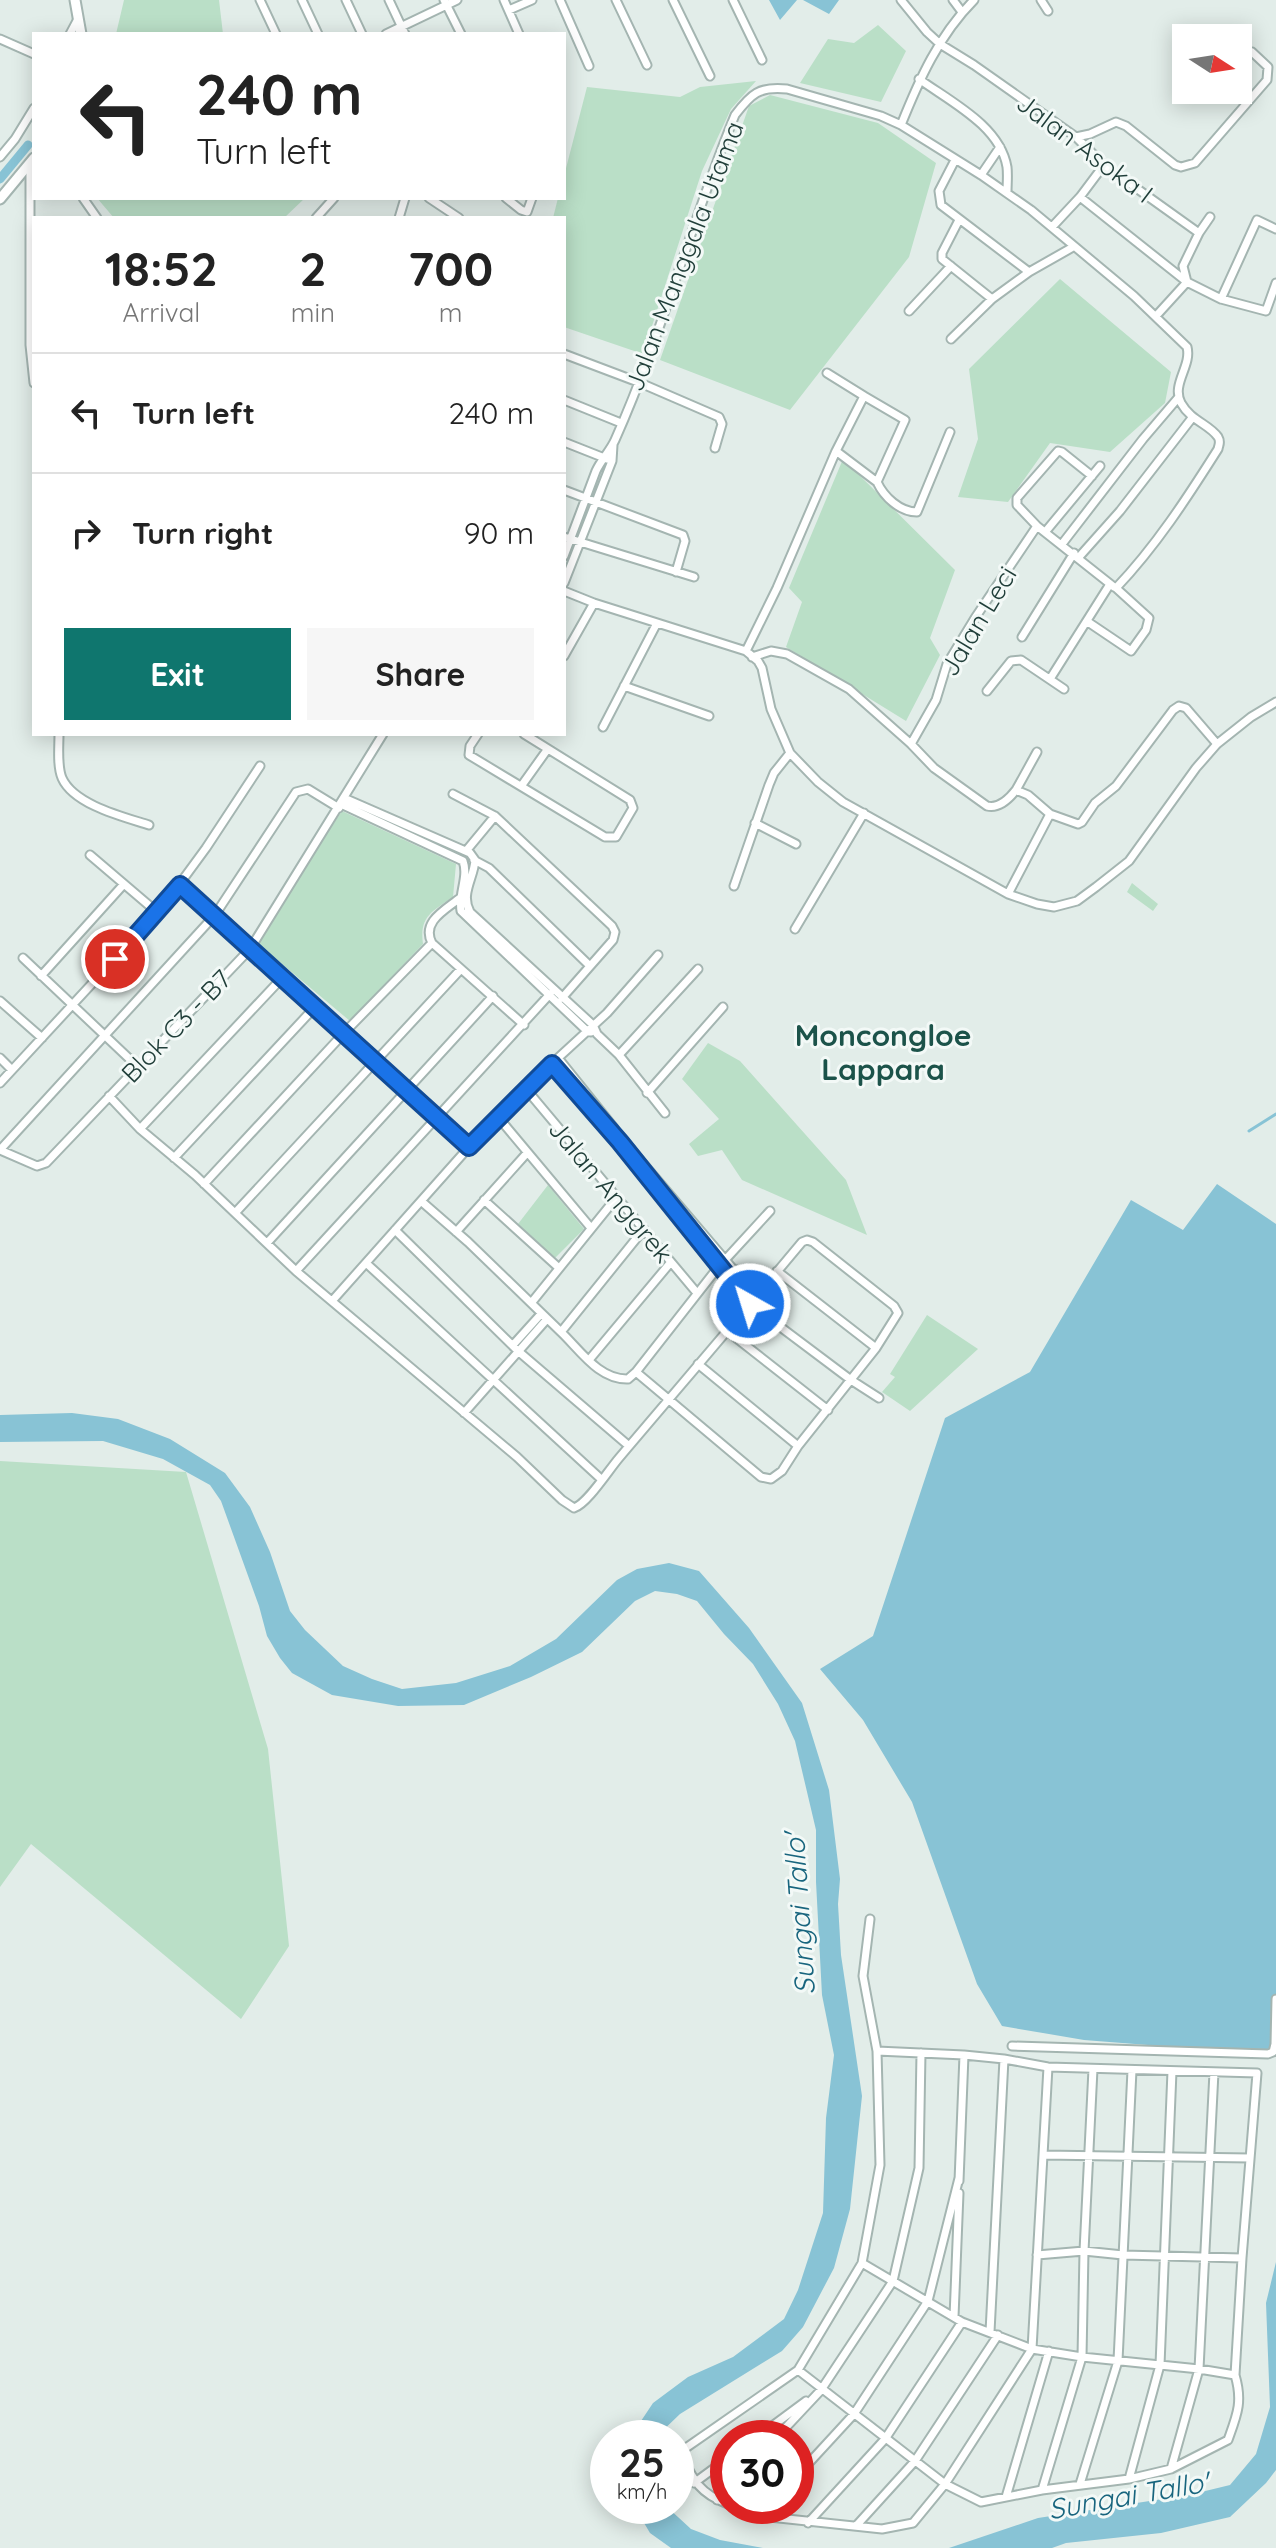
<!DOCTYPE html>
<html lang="en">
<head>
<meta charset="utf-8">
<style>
	:root { --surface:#fff; --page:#f6f6f6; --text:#222; --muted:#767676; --line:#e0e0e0; --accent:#0f766e }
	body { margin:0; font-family:Quicksand,sans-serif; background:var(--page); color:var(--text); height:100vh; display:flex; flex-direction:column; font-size:30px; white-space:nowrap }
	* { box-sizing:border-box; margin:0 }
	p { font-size:26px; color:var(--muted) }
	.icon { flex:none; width:44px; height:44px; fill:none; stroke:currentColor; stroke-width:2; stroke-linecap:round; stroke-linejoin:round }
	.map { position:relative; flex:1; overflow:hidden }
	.sheet { position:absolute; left:32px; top:216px; width:534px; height:520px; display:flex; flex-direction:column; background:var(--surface); border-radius:0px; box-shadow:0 4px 20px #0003 }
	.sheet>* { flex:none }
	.top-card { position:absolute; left:32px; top:32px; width:534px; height:168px; border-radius:0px; box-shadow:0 4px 20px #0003; background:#fff; color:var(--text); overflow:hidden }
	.needle { width:52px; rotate:102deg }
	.tools { position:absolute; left:1172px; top:24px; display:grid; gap:16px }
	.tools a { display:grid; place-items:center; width:80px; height:80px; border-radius:0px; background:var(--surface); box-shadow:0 4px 20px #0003; font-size:40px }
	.speed { position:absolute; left:590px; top:2420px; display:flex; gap:16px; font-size:40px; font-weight:700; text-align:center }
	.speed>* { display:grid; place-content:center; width:104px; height:104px; border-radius:50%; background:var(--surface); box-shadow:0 4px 20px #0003; line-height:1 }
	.speed small { font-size:20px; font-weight:400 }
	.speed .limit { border:12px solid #d22; background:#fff; color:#111 }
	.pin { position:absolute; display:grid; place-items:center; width:68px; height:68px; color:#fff; margin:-34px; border:4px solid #fff; border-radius:50%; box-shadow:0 2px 8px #0007 }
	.me { position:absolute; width:88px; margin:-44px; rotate:321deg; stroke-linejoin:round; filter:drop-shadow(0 0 6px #0008) }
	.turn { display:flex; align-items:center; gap:28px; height:168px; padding:0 32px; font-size:36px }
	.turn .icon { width:104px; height:104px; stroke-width:2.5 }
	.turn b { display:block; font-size:56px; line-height:68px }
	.eta { display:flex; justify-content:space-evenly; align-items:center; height:136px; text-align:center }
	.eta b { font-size:48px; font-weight:700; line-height:56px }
	.action { display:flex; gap:16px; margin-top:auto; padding:16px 32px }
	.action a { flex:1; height:92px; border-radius:0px; background:var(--accent); color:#fff; font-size:32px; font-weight:700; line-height:92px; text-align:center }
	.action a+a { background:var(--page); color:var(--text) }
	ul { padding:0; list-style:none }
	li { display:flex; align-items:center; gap:24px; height:120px; padding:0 32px; border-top:2px solid var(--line) }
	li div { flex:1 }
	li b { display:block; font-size:30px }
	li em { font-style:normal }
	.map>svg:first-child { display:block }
	.green { fill:#badfc7 }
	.water { fill:#88c3d5 }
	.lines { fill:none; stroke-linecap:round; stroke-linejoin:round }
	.stream { stroke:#88c3d5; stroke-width:3 }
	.canal { stroke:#88c3d5; stroke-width:9 }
	.minor-casing { stroke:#a4b5b1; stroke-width:11 }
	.tertiary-casing { stroke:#a4b5b1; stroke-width:13 }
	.minor { stroke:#fff; stroke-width:7 }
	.tertiary { stroke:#fff; stroke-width:9 }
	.route-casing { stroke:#114b97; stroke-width:20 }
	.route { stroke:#1a73e8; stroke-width:14 }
	.labels { text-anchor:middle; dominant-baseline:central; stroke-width:6; stroke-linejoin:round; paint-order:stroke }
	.street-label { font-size:26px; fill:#213f3a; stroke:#f3f9f7 }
	.water-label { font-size:28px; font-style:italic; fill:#18657e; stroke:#f3f9f7 }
	.quarter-label { font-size:30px; font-weight:bold; fill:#1c534a; stroke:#f3f9f7 }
</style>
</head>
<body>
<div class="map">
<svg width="1276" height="2548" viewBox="0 0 1276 2548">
	<rect width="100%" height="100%" fill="#e2ede9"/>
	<path class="green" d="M 124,0 L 219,0 L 223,34 L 116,34 Z
		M 878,25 L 906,51 L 881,102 L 800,83 L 828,39 L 854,43 Z
		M 756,81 L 731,109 L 702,171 L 643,354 L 564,327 L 564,218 L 553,218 L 558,198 L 564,198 L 564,176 L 587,87 L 680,97 L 700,87 Z
		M 770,95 L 878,123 L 936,163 L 909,257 L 790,410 L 660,360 L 749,106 Z
		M 97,198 L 305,198 L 284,218 L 114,218 Z
		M 1060,279 L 1171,372 L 1165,403 L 1110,452 L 1050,443 L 1008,502 L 958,497 L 978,439 L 969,369 Z
		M 843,459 L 955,570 L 930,638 L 940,655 L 906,721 L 786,647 L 802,602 L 789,588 Z
		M 342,811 L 456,864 L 453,897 C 433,911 419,916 423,944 L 350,1021 L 258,944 L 290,888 Z
		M 1132,883 L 1158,904 L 1153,911 L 1127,892 Z
		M 708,1043 L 740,1061 L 846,1180 L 867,1235 L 742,1180 L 722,1150 L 698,1156 L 689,1144 L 719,1119 L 682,1079 Z
		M 548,1185 L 584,1229 L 555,1258 L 518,1224 Z
		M 927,1315 L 978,1349 L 910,1411 L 882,1392 L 895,1377 L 890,1374 Z
		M 0,1461 L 186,1472 L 268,1749 L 289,1946 L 241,2019 L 31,1844 L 0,1887 Z"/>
	<path class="water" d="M 769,0 L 797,0 L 780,20 Z
		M 803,0 L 839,0 L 829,14 Z
		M 1217,1184 L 1276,1224 L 1276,2055 L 1084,2040 L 1002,2026 L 977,1984 L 912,1802 L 863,1720 L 820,1669 L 873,1636 L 945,1418 L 1030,1372 L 1131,1200 L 1183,1230 Z
		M 72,1413 L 118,1419 L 170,1439 L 225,1473 L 250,1507 L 270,1552 L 290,1611 L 305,1630 L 343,1666 L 372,1679 L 402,1689 L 456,1683 L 510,1666 L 556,1639 L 617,1580 L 637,1569 L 669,1563 L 699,1571 L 749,1628 L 802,1703 L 829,1790 L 840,1879 L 838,1904 L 841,1955 L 862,2096 L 850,2209 L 834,2268 L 803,2327 L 782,2351 L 680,2414 L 655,2438 L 634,2438 L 637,2427 L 653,2403 L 688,2377 L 733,2357 L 784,2319 L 798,2290 L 823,2213 L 826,2118 L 834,2055 L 822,1995 L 816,1882 L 816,1830 L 795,1741 L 778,1704 L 753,1664 L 724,1634 L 697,1601 L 677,1594 L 655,1591 L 635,1601 L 582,1652 L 531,1677 L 464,1705 L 398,1706 L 332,1695 L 292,1673 L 280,1658 L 267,1636 L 259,1606 L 221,1501 L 210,1485 L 163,1459 L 103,1441 L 0,1442 L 0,1415 Z
		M 1276,2262 L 1276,2470 L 1266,2483 L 1230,2517 L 1161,2533 L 1066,2543 L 1052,2548 L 949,2548 L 1038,2518 L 1189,2495 L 1230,2485 L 1256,2454 L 1270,2407 L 1266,2303 Z
		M 634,2506 L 666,2506 L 691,2529 L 720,2540 L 763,2548 L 671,2548 L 650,2533 Z"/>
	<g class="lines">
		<path class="stream" d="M 1249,1131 L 1276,1114"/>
		<path class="canal" d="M 0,179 L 28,145"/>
		<g class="minor-casing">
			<path id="minor" d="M 260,0 L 276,34
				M 302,0 L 318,34
				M 346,0 L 362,34
				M 389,0 L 405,34
				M 444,0 L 461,34
				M 504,0 L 519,34
				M 560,0 L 589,66
				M 616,0 L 647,65
				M 673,0 L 710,76
				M 733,0 L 762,60
				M 901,0 L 927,32 L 940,44 L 974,65 L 1076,137 L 1104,165 L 1199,233 L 1183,266 L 1187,282
				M 953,0 L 962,12
				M 1041,0 L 1048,11
				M 509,10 L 532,0
				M 70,34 L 78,19
				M 386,34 L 457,0
				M 0,39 L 34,54
				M 919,79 C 951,102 1000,126 1007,167 C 1008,175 1007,184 1007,193
				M 901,125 C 919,80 939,35 974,0
				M 1076,137 L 1090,134 L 1116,122 L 1126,126 L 1175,165 L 1181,167 L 1195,163 L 1267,80 L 1268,67 L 1252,52
				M 0,157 L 15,139 L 34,108
				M 955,160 L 939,191 L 941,205 L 1029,272
				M 30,164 L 30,345 L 34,383
				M 981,175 L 1000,147
				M 1080,197 L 1187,282 L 1221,299
				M 83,198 L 97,218
				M 429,198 L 459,218
				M 506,198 L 521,210 L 527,212 L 532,198
				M 316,218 L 334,198
				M 399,218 L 405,198
				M 959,220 L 942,253 L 942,259 L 992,299
				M 1052,227 L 1080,197 L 1104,165
				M 1276,229 L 1257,220 L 1221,299 L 1266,311 L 1276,283
				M 1199,233 L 1210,217
				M 909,311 L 951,266
				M 1156,316 L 1187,282
				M 951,339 L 992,299 L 1029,272 L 1073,247
				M 564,354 L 638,382 L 719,417 L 722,424 L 715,448
				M 827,373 L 864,396
				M 564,400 L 621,423
				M 564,442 L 607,459
				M 836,451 L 877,482
				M 564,490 L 683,535 L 685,541 L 676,572
				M 1037,526 L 1114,587
				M 1046,531 L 1100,466
				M 564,537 L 694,577
				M 1062,544 L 1143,439 L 1178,398
				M 564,556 L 596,471 C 601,460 610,451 615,440 C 662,335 691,222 735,115 C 751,94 759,86 787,89 L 881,116 L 901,125 L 981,175 L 1031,210 L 1134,296 L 1187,347 C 1192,366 1171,384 1181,403 C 1191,421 1209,424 1218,437 C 1221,442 1219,444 1218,449 C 1187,498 1156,546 1116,588 L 1149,618 L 1146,630 L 1131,651 L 1088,622
				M 1079,557 L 1120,511 L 1192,418
				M 564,583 L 612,461 L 613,445
				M 564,591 L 594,603 L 746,651 L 758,661 L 762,668 L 771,709 L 790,753 L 818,782 L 843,802 L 1008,894 L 1037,904 L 1054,907 L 1077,901 L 1096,887 L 1129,861 L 1196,768 L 1217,744 L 1251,717 L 1276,702
				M 1022,637 L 1074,553
				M 746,651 L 777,588 L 836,451 L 864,396 L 905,420 L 877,482 C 884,497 900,512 917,512 L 950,432
				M 564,656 L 594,603
				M 752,657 L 771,651 L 787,654 L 849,689 L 911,744 L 934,768 L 987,806 C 999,809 1009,799 1016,790 L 1028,795 L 1050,814 L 1078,824 L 1082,822 L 1095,803 L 1116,786 L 1173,710 L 1179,706 L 1186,708 L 1217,744
				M 1050,679 L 1110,584
				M 624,686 L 709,716
				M 987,691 L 1011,661 L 1021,660 L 1064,689
				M 603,727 L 657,623
				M 59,734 C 59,747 57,766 62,778 C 74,805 124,817 149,825
				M 478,734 L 470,746 L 469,755 L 605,837 L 616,837 L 633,808 L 630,800 L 524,734
				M 911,744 L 936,700 L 947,664 L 975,618 L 1037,526 L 1017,505 L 1017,498 L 1058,451 L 1062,452 L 1092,476
				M 522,785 L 547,750
				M 1016,790 L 1037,752
				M 453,794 L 495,816
				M 344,798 L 470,853 L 475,860 C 474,878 460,894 470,912 L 593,1025 L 597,1034 L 619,1055 L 665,1113
				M 341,804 L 463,861 C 469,877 458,894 461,911 L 587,1031 L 591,1032
				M 755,823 L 796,844
				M 466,851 L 495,816 L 612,926 L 615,932 L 613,940 L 562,998
				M 90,855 L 158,913
				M 474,860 L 489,868 L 590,966
				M 180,885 L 469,1147
				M 734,886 L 769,785 L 774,773 L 790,753
				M 1008,894 L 1050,814
				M 795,929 L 864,813
				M 432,943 C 421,922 445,910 460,898
				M 23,958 L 137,1066
				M 41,976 L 124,884
				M 0,1001 L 42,1038
				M 619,1055 L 698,969
				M 0,1058 L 12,1070
				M 558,1058 L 614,1128
				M 552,1064 L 620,1142 L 750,1304 L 851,1380 L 879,1398
				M 0,1083 L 162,908 L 206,848 L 260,766
				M 526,1089 L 697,1293
				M 647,1093 L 723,1007
				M 109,1096 L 140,1129 L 195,1175 L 296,1271 L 517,1457 L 562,1500 L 574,1508 C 587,1504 608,1471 619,1458 C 680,1386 742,1314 802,1242 L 807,1240 L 813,1242 L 894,1306 L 898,1313 L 876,1348 L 798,1446 L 782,1471 L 771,1479 L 761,1477 L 636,1372
				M 498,1117 L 591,1228
				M 140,1129 L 282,978
				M 624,1141 L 733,1269 L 772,1279
				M 0,1150 L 37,1166 L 46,1163 L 250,949 L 383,734
				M 0,1150 L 215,915 L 296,792 L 308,789 L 339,808
				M 174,1158 L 315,1007
				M 204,1184 L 344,1033 L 432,943 L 524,1025
				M 484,1200 L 559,1268
				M 421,1201 L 468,1242 L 561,1332 L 644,1229
				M 235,1213 L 461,969
				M 395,1230 L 518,1351 L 629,1446
				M 456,1232 L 527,1153
				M 267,1243 L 493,996
				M 725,1260 L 770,1211
				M 366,1263 L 601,1479
				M 296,1271 L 550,994
				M 777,1271 L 876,1348
				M 332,1301 L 469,1147 L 558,1058 L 607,1013 L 658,955
				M 532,1302 L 616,1198
				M 726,1330 L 828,1410
				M 561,1332 C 580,1350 599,1380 628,1379 L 636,1372 L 719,1266
				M 513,1345 L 541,1314
				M 589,1360 L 671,1262
				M 698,1364 L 798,1446
				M 464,1413 L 547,1319
				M 1012,2046 L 1268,2054 L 1273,2052 L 1275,2044 L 1276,1999
				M 1043,2155 L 1250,2158
				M 959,2181 L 964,2055
				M 1037,2255 L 1084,2251 L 1123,2255 L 1242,2258
				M 862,2263 L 880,2165 L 877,2051 L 863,1976 L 870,1919
				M 954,2317 L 959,2193
				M 990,2332 L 1004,2059
				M 798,2370 L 945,2484 L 981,2502 L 1042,2490 L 1129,2479 L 1171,2469 L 1228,2440 C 1237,2415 1243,2402 1235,2375 L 1242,2258 L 1257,2073 L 1048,2067 L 1004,2059 L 964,2055 L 877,2051
				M 756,2438 L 806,2401
				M 776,2438 L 821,2390 L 893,2281 L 919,2168 L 921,2053
				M 1171,2469 L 1199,2369 L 1214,2072
				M 796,2477 L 854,2414 L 928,2301 L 959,2178
				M 1129,2479 L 1160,2365 L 1172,2071
				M 694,2483 L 728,2458
				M 1080,2484 L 1118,2361 L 1132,2070
				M 1042,2490 L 1082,2357 L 1084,2251 L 1093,2069
				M 1006,2497 L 1049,2351
				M 717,2500 L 728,2488
				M 728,2504 C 698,2493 693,2479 680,2452 L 798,2370 L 862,2263 L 962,2322 L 1032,2349 L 1082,2357 L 1199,2369 L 1235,2375
				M 733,2506 L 760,2516 L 882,2529 L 913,2523 L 945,2484 L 1032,2349 L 1048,2067
				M 760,2516 L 769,2506
				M 808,2523 L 885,2439 L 962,2322
				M 856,2526 L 915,2461 L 998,2335"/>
		</g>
		<g class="tertiary-casing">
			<path id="tertiary" d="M 75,0 L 81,34
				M 0,199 L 34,158"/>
		</g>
		<use href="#minor" class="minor"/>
		<use href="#tertiary" class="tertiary"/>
	</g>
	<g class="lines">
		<g class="route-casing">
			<path id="route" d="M 115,959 L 180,885 L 469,1147 L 552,1064 L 620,1142 L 750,1304"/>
		</g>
		<use href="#route" class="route"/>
	</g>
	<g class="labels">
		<g class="street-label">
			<text transform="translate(1085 148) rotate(37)">Jalan Asoka I</text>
			<text transform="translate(684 256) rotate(-69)">Jalan Manggala Utama</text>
			<text transform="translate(978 621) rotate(-59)">Jalan Leci</text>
			<text transform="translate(176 1026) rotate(-46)">Blok C3 - B7</text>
			<text transform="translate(611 1191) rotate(50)">Jalan Anggrek</text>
		</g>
		<g class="water-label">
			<text transform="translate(799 1914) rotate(-94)">Sungai Tallo'</text>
			<text transform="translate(1128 2495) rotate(-10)">Sungai Tallo'</text>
		</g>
		<g class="quarter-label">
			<text x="883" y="1035">Moncongloe<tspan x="883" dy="34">Lappara</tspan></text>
		</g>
	</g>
</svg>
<div class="tools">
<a><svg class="needle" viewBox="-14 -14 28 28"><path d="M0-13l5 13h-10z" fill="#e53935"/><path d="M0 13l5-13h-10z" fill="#767676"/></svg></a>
</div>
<div class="speed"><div>25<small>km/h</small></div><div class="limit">30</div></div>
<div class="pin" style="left:115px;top:959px;background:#d93025"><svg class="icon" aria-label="arrive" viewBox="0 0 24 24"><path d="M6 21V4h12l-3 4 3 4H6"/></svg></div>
<svg class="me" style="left:750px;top:1304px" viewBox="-20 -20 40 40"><circle r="17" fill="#1a73e8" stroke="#fff" stroke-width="3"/><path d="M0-11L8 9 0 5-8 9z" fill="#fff"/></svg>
<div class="top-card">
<div class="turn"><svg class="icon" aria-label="left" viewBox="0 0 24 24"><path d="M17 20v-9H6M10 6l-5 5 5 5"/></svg><div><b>240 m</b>Turn left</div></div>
</div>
<section class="sheet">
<div class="eta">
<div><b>18:52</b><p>Arrival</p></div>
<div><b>2</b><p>min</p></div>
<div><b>700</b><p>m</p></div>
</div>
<ul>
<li><svg class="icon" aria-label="left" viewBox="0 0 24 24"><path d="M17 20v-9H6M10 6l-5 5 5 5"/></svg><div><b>Turn left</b></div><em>240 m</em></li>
<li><svg class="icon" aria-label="right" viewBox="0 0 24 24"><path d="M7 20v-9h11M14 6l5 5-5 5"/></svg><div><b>Turn right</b></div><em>90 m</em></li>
</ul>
<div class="action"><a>Exit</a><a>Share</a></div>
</section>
</div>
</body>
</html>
